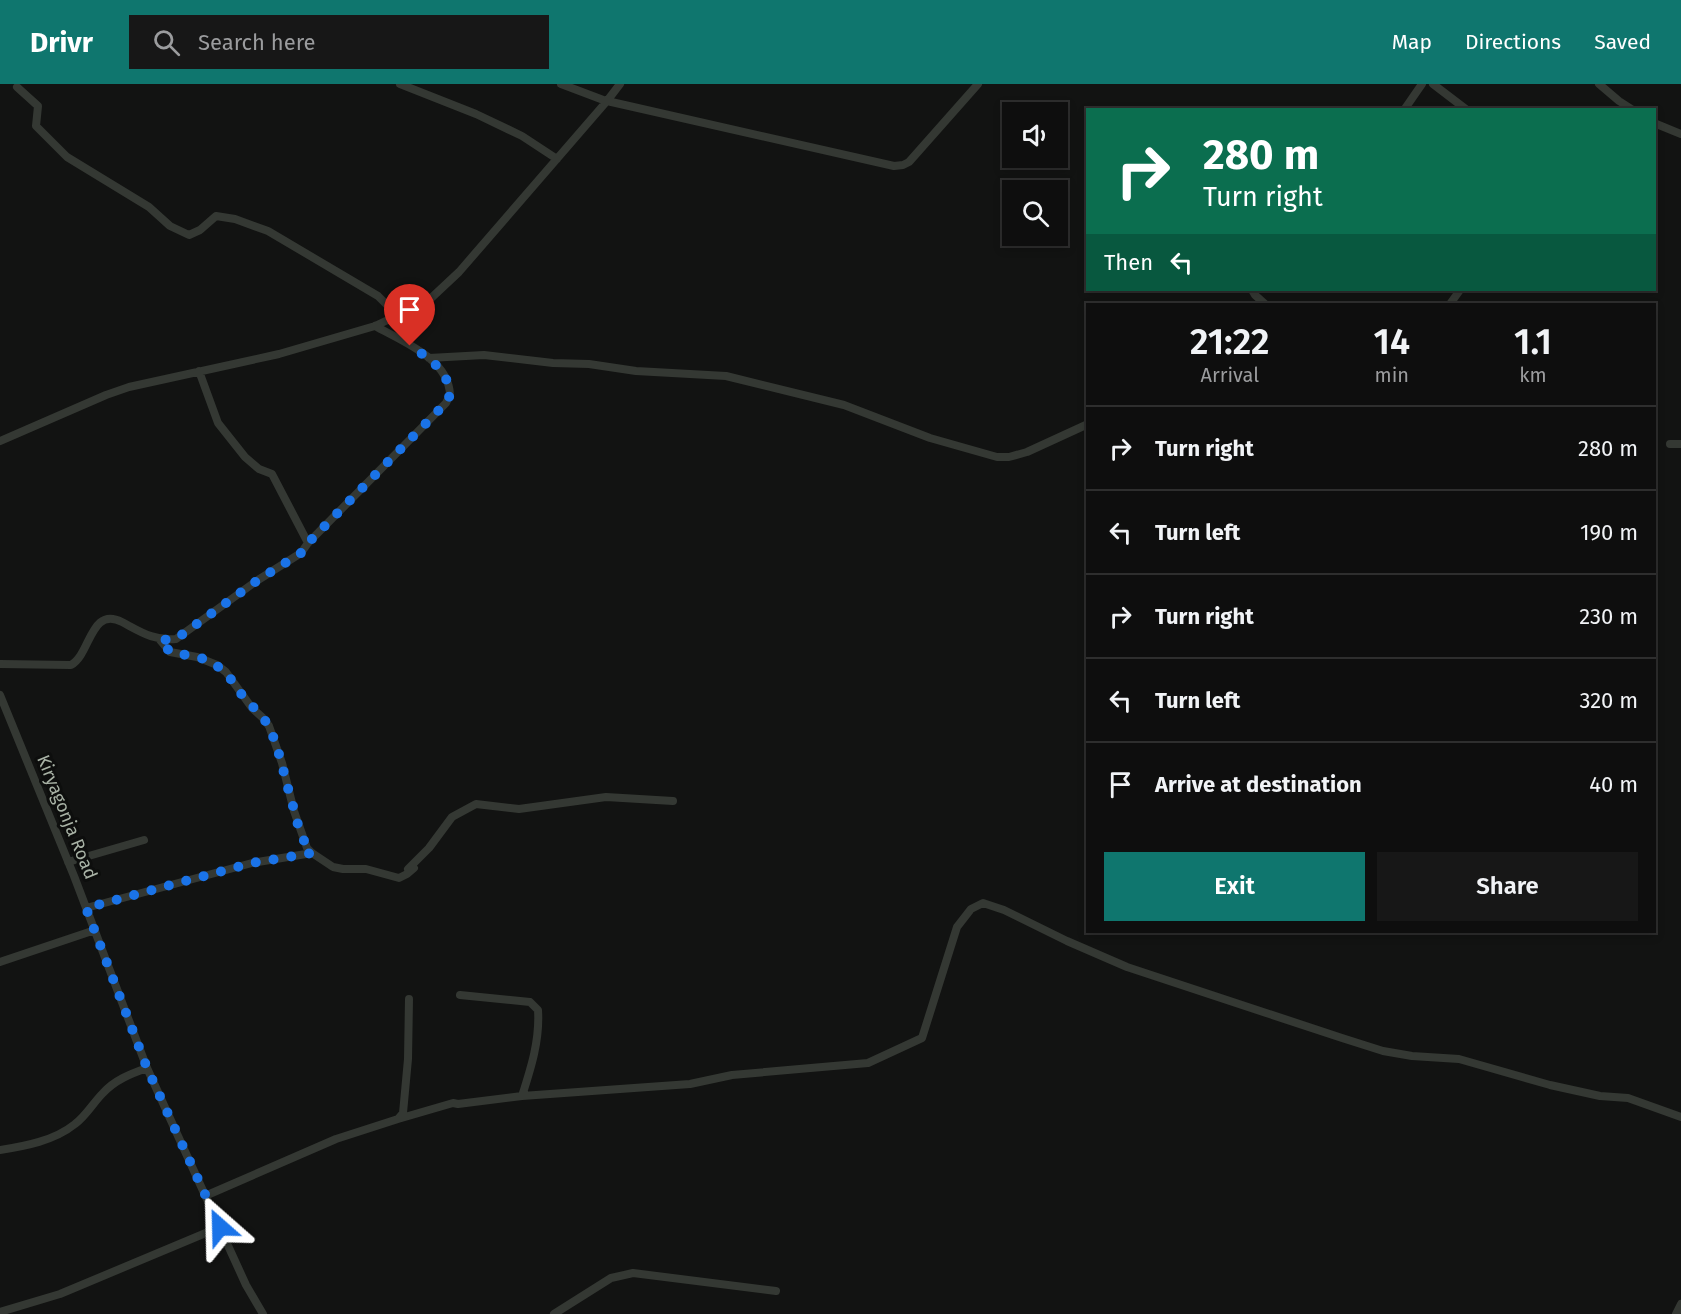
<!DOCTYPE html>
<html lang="en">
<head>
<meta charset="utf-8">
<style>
	:root { --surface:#0e0e0e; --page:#171717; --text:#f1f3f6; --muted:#9b9c9e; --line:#2e2e2e; --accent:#0f766e }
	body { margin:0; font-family:"Fira Sans",sans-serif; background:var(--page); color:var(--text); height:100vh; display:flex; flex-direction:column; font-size:22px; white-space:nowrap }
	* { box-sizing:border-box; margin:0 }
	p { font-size:20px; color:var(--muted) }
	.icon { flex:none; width:33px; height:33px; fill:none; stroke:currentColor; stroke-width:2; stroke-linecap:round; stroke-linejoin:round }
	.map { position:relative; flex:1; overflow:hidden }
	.side { position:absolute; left:1086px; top:219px; width:570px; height:630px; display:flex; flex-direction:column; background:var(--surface); border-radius:0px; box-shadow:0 3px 9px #0003,0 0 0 2px var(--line) }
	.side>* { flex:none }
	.banner { position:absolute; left:1086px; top:24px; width:570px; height:183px; border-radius:0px; box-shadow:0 3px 9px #0003,0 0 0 2px var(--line); background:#0b6e4f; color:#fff; overflow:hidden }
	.fabs { position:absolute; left:1002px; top:18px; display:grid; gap:12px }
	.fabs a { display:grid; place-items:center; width:66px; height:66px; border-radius:0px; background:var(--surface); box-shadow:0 3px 9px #0003,0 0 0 2px var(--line); font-size:30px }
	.pin { position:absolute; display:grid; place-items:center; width:51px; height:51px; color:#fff; margin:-62px -26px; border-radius:50% 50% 50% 0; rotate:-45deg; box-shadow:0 0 6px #0007 }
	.pin .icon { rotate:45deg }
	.me { position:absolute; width:66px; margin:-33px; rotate:335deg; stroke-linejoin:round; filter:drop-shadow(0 0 4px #0008) }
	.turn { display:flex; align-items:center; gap:21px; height:126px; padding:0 18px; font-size:27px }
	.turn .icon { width:78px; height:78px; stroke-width:2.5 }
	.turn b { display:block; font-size:42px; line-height:51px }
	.then { display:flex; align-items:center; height:57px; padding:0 18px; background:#0003; gap:12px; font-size:22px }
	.eta { display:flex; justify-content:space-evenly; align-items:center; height:102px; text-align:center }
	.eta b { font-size:36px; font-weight:600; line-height:42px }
	.button { display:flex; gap:12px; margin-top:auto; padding:12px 18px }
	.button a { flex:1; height:69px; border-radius:0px; background:var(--accent); color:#fff; font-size:24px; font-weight:600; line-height:69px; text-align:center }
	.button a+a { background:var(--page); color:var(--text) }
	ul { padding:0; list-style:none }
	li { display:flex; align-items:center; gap:18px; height:84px; padding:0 18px; border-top:2px solid var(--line) }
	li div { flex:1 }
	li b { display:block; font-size:22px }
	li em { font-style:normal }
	header { display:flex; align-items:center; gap:36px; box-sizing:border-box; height:84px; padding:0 30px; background:var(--accent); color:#fff }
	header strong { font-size:28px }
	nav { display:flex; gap:33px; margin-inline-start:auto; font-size:21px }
	.search { width:420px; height:54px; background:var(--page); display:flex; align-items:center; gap:15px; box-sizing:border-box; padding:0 21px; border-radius:0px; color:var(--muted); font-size:22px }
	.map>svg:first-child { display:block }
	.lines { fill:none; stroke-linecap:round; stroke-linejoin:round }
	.minor { stroke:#343833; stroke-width:8 }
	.route { stroke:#1a73e8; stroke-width:10; stroke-dasharray:0 18 }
	.labels { text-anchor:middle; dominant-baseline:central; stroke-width:6; stroke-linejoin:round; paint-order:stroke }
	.street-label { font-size:18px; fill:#a8b2a5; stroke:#0d0e0d }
</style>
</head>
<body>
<header>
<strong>Drivr</strong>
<div class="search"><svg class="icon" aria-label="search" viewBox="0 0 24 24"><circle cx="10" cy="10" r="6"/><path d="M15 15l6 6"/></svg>Search here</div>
<nav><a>Map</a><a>Directions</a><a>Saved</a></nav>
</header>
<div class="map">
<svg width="1681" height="1230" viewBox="0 0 1681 1230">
	<rect width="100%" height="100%" fill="#121312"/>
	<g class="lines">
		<path class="minor" d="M 400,0 L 476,30 L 522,52 L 557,75
			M 561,0 L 606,17
			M 1433,0 L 1467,26
			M 1599,0 L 1619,17 L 1633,26
			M 17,3 L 38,22 L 36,42 L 67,73 L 149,123 L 170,142 L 189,151 L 200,146 L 216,132 L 235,135 L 268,147 L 378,212 L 398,232
			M 607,17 L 894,82 L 903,81 L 909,78 L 978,0
			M 1404,26 L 1422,0
			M 1654,39 L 1681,50
			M 1252,206 L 1255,211 L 1265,220
			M 1450,220 L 1460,206
			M 429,274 L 484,271 L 553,279 L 589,280 L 636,287 L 726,292 L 844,321 L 930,354 L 997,373 L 1009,373 L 1027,368 L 1088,340
			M 199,287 L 218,339 L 245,373 L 259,385 L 272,390 L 308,459
			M 0,357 L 106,311 L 129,303 L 279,270 L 375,242 L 428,217 L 459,188 L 607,17 L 620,0
			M 1670,360 L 1681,360
			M 160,556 L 170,568 L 197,573 L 217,581 L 226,588 L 252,624 L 263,634 L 269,642 L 282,679 L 294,727 L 307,764 L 312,769 L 333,783 L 343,785 L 366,785 L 399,794 L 407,790 L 414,784
			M 0,580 L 71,581 C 91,570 90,522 122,538 C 141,548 154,557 176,555 L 258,496 L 301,469 L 308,459 L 446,319 L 450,311 C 449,275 402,257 375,242
			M 0,611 L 74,792 L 147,984 L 246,1201 L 263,1230
			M 68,778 L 144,756
			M 408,785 L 429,764 L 452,733 L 476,720 L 519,725 L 606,713 L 673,717
			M 86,824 L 252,779 L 312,769
			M 0,878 L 95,846
			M 460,911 L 530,918 L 538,926 C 540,956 531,984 522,1012
			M 398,1035 L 453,1019 L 458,1020 L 522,1012 L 690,1000 L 732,991 L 868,979 L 922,954 L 957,843 L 971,825 L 983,819 L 1004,826 L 1067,857 L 1127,883 L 1342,954 L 1383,967 L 1412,972 L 1459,975 L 1550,1001 L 1600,1012 L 1628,1014 L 1681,1033
			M 0,1066 C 25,1062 54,1057 75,1040 C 86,1032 93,1019 103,1009 C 115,996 130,990 147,984
			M 205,1112 L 336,1055 L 398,1035 L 403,1029 L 408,975 L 409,915
			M 0,1228 L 60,1210 L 220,1143
			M 554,1230 L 611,1194 L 633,1189 L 776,1207
			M 1676,1230 L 1681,1220"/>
	</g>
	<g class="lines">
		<path class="route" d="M 220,1143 L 147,984 L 86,824 L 252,779 L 312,769 C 301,757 296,734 292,718 C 284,693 280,666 269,643 C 263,631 250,621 242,611 C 232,596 223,583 206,576 C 195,571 182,571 170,568 L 160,556 L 176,555 L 258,496 L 301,469 L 308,459 L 446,319 L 450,311 C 449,287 429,274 410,262"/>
	</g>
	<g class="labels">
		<g class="street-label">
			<text transform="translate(67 733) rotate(68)">Kiryagonja Road</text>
		</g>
	</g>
</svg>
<div class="fabs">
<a><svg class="icon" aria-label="sound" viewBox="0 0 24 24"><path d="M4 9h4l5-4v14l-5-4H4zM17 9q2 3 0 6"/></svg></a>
<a><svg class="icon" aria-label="search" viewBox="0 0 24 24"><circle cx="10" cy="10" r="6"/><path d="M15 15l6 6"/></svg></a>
</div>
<div class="pin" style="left:410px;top:262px;background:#d93025"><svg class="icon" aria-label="arrive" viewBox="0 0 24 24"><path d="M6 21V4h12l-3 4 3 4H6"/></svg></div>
<svg class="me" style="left:220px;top:1143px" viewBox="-20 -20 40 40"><path d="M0-17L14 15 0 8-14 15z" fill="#1a73e8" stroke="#fff" stroke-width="4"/></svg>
<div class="banner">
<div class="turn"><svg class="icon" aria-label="right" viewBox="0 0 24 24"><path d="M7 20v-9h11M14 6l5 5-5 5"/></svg><div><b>280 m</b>Turn right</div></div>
<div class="then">Then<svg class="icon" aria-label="left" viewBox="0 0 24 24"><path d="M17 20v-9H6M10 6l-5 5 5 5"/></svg></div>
</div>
<section class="side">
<div class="eta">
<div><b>21:22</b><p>Arrival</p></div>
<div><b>14</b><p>min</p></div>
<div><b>1.1</b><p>km</p></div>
</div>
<ul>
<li><svg class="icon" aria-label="right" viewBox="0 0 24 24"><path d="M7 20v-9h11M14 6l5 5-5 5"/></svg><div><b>Turn right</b></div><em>280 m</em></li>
<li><svg class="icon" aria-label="left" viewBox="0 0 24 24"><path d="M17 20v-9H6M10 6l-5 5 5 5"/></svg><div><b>Turn left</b></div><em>190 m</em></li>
<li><svg class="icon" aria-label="right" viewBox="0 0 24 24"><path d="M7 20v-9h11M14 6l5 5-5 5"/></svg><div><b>Turn right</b></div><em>230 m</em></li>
<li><svg class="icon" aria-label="left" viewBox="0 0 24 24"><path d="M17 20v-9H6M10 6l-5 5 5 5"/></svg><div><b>Turn left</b></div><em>320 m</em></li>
<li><svg class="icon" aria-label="arrive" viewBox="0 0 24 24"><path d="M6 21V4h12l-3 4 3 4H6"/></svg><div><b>Arrive at destination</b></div><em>40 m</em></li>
</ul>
<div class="button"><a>Exit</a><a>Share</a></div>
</section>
</div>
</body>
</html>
